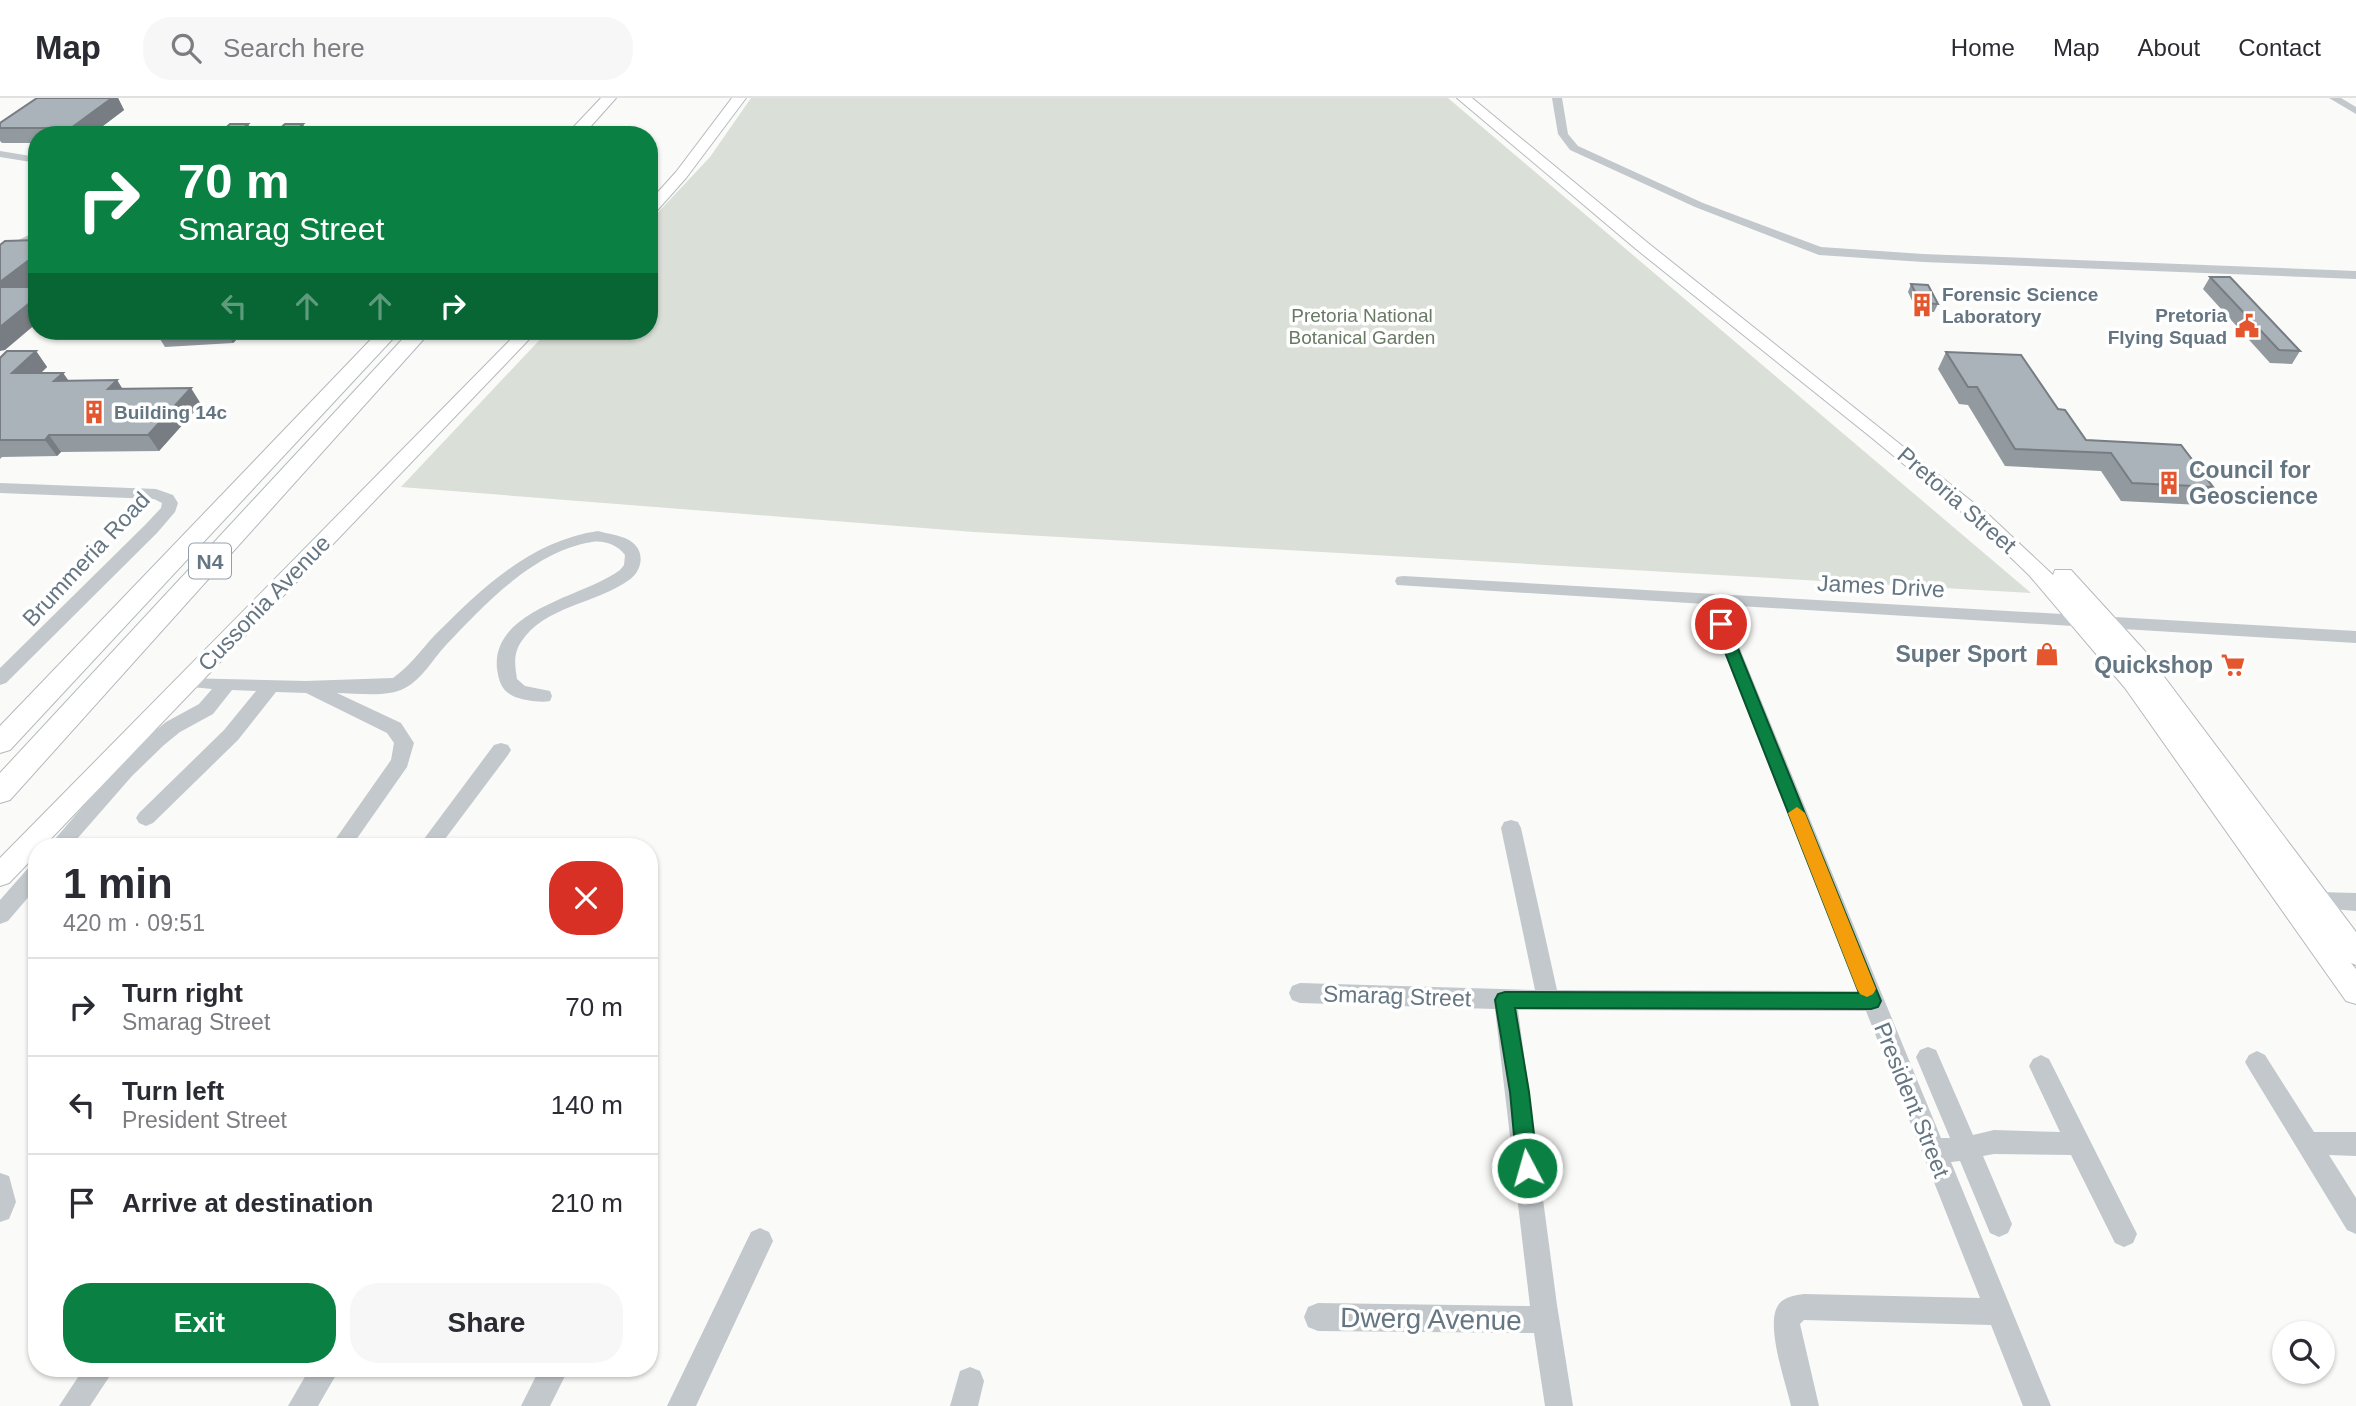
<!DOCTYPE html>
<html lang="en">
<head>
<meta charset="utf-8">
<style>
	:root { --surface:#fff; --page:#f7f7f7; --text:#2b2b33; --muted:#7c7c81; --line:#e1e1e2; --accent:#0b8043 }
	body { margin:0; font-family:Helvetica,sans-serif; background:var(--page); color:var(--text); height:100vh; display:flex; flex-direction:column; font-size:26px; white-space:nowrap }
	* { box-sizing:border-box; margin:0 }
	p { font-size:23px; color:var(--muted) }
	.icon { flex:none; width:38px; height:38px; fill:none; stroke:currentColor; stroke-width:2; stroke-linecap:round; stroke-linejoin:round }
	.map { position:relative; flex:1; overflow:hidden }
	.side { position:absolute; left:28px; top:740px; width:630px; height:539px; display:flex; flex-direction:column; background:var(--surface); border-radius:28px; box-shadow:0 2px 5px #0004 }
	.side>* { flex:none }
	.hud { position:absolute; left:28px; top:28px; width:630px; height:214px; border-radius:28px; box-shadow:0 2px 5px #0004; background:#0b8043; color:#fff; overflow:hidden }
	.buttons { position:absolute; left:2272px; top:1223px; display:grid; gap:14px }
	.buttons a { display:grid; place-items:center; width:63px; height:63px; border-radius:50%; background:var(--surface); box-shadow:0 2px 5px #0004; font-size:35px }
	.pin { position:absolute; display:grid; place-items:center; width:60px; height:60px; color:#fff; margin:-30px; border:4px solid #fff; border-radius:50%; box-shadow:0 2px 7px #0007 }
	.me { position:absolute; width:77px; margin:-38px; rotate:354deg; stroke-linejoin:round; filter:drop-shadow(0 0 5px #0008) }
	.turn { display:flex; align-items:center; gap:24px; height:147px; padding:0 35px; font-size:32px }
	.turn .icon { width:91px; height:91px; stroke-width:2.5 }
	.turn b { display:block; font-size:49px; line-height:60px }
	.lanes { display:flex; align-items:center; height:66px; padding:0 35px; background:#0003; justify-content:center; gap:35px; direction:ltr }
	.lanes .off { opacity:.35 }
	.round { display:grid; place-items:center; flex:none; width:74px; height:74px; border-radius:28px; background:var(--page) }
	.overview { display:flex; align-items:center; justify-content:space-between; height:119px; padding:0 35px }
	h1 { font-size:42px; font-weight:800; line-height:52px }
	.primary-button { display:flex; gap:14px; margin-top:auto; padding:14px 35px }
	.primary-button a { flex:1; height:80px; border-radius:28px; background:var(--accent); color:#fff; font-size:28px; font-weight:800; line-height:80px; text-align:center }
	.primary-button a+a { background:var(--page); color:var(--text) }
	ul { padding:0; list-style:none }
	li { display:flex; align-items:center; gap:21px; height:98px; padding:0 35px; border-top:2px solid var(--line) }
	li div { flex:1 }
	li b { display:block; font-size:26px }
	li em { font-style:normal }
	header { display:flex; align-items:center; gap:42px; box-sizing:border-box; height:98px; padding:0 35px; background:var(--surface); border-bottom:2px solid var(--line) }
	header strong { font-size:33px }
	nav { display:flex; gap:38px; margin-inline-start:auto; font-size:24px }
	.search { width:490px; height:63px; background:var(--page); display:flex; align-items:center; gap:18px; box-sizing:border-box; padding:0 24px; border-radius:28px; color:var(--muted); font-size:26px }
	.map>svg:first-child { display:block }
	.green { fill:#dadfd7 }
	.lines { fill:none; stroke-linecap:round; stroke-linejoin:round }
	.major-casing { stroke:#b5babe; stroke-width:2 }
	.highway-casing { stroke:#b4b9bd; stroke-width:2 }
	.minor { fill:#c3c8cc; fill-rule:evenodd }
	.major { fill:#fff; fill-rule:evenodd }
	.highway { fill:#fff; fill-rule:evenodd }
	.wall { fill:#929a9f }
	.shaded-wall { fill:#777d82 }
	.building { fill:#aab3b9; stroke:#777d82; stroke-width:2 }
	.route { fill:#0b8043; stroke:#07532c; stroke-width:2 }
	.slow { fill:#f59e0b }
	.labels { text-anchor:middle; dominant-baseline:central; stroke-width:7; stroke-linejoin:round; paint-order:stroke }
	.far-poi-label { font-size:19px; font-weight:bold; fill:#657683; stroke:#fff; text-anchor:start }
	.far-park-label { font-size:19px; fill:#687a64; stroke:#fff }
	.shield { fill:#fff; stroke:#939fa8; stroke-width:2 }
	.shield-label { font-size:21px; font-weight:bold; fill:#657683 }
	.poi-label { font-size:23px; font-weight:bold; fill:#657683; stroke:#fff; text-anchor:end }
	.street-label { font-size:23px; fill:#657683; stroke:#fff }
	.near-street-label { font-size:28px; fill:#657683; stroke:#fff }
</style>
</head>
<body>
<header>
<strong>Map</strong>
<div class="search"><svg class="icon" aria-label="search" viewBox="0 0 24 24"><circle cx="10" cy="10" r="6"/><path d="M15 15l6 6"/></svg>Search here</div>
<nav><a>Home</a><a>Map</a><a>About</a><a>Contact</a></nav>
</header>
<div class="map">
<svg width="2356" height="1308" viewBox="0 0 2356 1308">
	<rect width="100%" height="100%" fill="#fafaf8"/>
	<path class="green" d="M 751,0 L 1448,0 L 2031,495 L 974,434 L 401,389 L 548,233 L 649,233 L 649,124 L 710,59 Z"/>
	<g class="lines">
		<g class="major-casing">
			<path id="major" d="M 732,0 L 746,0 L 686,80 L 654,116 L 649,117 L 649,104 L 676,74 Z
				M 1457,0 L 1472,0 L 1648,145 L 1990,418 L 2053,477 L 2055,472 L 2071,472 L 2144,552 L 2356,834 L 2356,867 L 2351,865 L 2356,871 L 2356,906 L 2346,903 L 2125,590 L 2029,477 L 1976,426 L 1872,340 L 1636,151 Z
				M 519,233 L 537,233 L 43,749 L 37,749 L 37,756 L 9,785 L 0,788 L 0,760 Z"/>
		</g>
		<g class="highway-casing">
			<path id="highway" d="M 601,0 L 616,0 L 583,37 L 566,37 Z
				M 379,233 L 400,233 L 10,652 L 0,655 L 0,628 Z
				M 410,233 L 431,233 L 10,702 L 0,705 L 0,675 Z"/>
		</g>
		<path class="minor" d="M 1552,0 L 1562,0 L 1568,36 L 1578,48 L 1703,105 L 1821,149 L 1923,156 L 2356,173 L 2356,181 L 1923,164 L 1819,157 L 1695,109 L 1570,52 L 1558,36 Z
			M 2329,0 L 2341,0 L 2356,9 L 2356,16 Z
			M 0,53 L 37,59 L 37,65 L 0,59 Z
			M 37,133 L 37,142 L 0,160 L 0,151 Z
			M 0,385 L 156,391 L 173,397 L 178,405 L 175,414 L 157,435 L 6,585 L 0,587 L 0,570 L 145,427 L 161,410 L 162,405 L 154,401 L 0,395 Z
			M 598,433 C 608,436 620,437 629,442 C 646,452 643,472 629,482 C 596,506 544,508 521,544 C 513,556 515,568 517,581 L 525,588 L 550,593 L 552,598 L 550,603 C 540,605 522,602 513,598 C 501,592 499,583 497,571 C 491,511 584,499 620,472 L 624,467 L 625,457 C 618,447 604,442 592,444 C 534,453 485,506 446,547 C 433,561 422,581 405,590 C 387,600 357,595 337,595 L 401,625 L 414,645 L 407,669 L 351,749 L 330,749 L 391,662 L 394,645 L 387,635 L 306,595 L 276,594 L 238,642 L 153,725 L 146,728 L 139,725 L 136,720 L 139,715 L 224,632 L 256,593 L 232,592 L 213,616 L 180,634 L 164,647 L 132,678 L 70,749 L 48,749 L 118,668 L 150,637 L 166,624 L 199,606 L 212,591 L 181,588 L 178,584 L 181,580 L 305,583 L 393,580 C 409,569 421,552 434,538 C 481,491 530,443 598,433 Z
			M 1403,478 L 2356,533 L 2356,545 L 1722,507 L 1941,1040 L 1950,1040 L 1916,959 L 1920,952 L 1928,949 L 1936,952 L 1973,1037 L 1994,1032 L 2060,1034 L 2029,968 L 2033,961 L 2041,957 L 2049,961 L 2137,1136 L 2133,1145 L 2124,1149 L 2115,1145 L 2071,1057 L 1994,1056 L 1983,1058 L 2012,1126 L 2008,1135 L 1999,1139 L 1990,1135 L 1960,1063 L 1951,1064 L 2051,1308 L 2023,1308 L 1991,1227 L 1804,1222 L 1800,1226 L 1819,1308 L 1791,1308 C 1786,1285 1764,1225 1779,1206 C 1784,1199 1796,1197 1804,1196 L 1980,1200 L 1866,913 L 1518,912 L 1557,1207 L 1573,1308 L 1545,1308 L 1534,1235 L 1318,1233 L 1308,1229 L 1304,1219 L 1308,1209 L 1318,1205 L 1530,1208 L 1495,911 L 1300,905 L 1292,902 L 1289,895 L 1292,888 L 1300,885 L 1535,892 L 1501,730 L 1504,724 L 1511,722 L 1518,724 L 1521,730 L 1557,892 L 1858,893 L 1705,506 L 1397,487 L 1395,483 L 1397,479 Z
			M 501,645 L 508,647 L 511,652 L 508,657 L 439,749 L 418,749 L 494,647 Z
			M 37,766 L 37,789 L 8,823 L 0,826 L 0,802 L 30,768 Z
			M 2318,794 L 2356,795 L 2356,813 L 2310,809 L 2307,803 L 2310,797 Z
			M 2257,953 L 2265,957 L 2314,1034 L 2356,1034 L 2356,1058 L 2329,1057 L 2356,1100 L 2356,1136 L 2347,1132 L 2249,971 L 2245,964 L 2249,957 Z
			M 0,1075 L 9,1078 L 16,1104 L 9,1121 L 0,1124 Z
			M 760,1130 L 769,1134 L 773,1143 L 696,1308 L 667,1308 L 751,1134 Z
			M 970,1269 L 980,1273 L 984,1283 L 978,1308 L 950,1308 L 960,1273 Z
			M 84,1270 L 115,1270 L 90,1308 L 59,1308 Z
			M 310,1270 L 340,1270 L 318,1308 L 288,1308 Z
			M 540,1270 L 569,1270 L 550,1308 L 521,1308 Z"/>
		<use href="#major" class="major"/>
		<use href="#highway" class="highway"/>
	</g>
	<path class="wall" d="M 37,0 L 118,0 L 124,12 L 91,37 L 37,37 L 37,45 L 2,45 L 0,43 L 0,25 Z
		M 2210,179 L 2300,253 L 2292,266 L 2270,265 L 2203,191 Z
		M 1911,186 L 1938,206 L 1934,214 L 1917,213 L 1908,194 Z
		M 155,233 L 245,233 L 233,245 L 165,249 Z
		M 36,253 L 47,269 L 41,275 L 63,275 L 69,283 L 117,282 L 122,291 L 201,306 L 159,353 L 61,354 L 57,358 L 2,359 L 0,361 L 0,260 Z
		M 1946,254 L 2058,311 L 2086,342 L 2213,389 L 2201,407 L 2121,403 L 2101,373 L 2005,368 L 1968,307 L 1959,306 L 1938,271 Z"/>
	<path class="shaded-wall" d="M 112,0 L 118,0 L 124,12 L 91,37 L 75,37 L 71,30 Z
		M 248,26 L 254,37 L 235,37 Z
		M 303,26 L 308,37 L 291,37 Z
		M 37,156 L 37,181 L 6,205 L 0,197 L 0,184 Z
		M 37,199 L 37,225 L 5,252 L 0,253 L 0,229 Z
		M 226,233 L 245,233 L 233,245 Z
		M 36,253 L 47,269 L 23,291 L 12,275 Z
		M 63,275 L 74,291 L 54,283 Z
		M 117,282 L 127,298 L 108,291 Z
		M 191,290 L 201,306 L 159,353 L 148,337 Z
		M 49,337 L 61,354 L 57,358 L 45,342 Z"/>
	<path class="building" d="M 37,0 L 112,0 L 71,30 L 0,30 L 0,25 Z
		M 230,26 L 248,26 L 235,37 L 218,37 Z
		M 285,26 L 303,26 L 291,37 L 273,37 Z
		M 37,142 L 37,156 L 0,184 L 0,147 L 5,143 Z
		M 2210,179 L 2230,179 L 2300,253 L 2279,252 Z
		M 1911,186 L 1928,187 L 1938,206 L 1921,205 Z
		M 0,189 L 37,189 L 37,199 L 0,229 Z
		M 7,253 L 36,253 L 12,275 L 63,275 L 54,283 L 117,282 L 108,291 L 191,290 L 148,337 L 49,337 L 45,342 L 0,342 L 0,260 Z
		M 1946,254 L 2021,257 L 2058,311 L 2065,312 L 2086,342 L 2181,347 L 2213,389 L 2132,385 L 2111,355 L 2015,351 L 1977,289 L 1968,289 Z"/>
	<path class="route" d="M 1721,521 L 1728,526 L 1881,903 L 1878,909 L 1871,911 L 1515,910 L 1529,994 L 1538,1070 L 1535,1077 L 1527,1080 L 1520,1077 L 1517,1070 L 1510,994 L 1495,902 L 1498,896 L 1505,894 L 1859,895 L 1714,526 Z"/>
	<path class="slow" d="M 1797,709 L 1805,715 L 1876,891 L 1873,896 L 1867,899 L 1860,896 L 1857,891 L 1788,715 Z"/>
	<defs>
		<g id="building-bare" transform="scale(1.89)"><path d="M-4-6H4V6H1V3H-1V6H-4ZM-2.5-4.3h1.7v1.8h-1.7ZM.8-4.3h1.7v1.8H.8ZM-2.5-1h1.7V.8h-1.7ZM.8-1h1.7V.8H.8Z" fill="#e4572e" stroke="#fff" stroke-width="2.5" paint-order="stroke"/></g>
		<g id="civic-bare" transform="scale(1.89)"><path d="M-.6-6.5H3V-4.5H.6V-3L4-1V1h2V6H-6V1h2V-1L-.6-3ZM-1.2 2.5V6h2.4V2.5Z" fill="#e4572e" stroke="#fff" stroke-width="2.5" paint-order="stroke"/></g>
		<g id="shop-bare" transform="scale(1.89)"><path d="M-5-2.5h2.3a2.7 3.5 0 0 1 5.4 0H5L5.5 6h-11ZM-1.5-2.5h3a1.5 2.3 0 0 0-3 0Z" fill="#e4572e" stroke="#fff" stroke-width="2.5" paint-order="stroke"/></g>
		<g id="supermarket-bare" transform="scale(1.89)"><path d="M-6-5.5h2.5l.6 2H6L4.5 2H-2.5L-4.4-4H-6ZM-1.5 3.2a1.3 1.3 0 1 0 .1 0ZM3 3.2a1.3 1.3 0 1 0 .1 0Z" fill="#e4572e" stroke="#fff" stroke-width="2.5" paint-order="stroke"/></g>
	</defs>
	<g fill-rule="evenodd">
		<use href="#building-bare" x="1922" y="207"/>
		<use href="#civic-bare" x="2247" y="228"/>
		<use href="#building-bare" x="94" y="314"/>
		<use href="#building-bare" x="2169" y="385"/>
		<use href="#shop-bare" x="2047" y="556"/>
		<use href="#supermarket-bare" x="2233" y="567"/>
	</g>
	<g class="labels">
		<g class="far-poi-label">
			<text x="1942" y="196">Forensic Science<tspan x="1942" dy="22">Laboratory</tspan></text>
			<text x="2227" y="217" text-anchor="end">Pretoria<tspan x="2227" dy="22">Flying Squad</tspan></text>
			<text x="114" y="314">Building 14c</text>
		</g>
		<g class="far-park-label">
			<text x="1362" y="217">Pretoria National<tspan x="1362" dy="22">Botanical Garden</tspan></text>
		</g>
		<rect class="shield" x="189" y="445.5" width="42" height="35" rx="5"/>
		<g class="shield-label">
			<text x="210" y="463">N4</text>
		</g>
		<g class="poi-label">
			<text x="2189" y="372" text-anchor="start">Council for<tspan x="2189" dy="26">Geoscience</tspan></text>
			<text x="2027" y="556">Super Sport</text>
			<text x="2213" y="567">Quickshop</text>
		</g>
		<g class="street-label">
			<text transform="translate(1957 402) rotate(41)">Pretoria Street</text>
			<text transform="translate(86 461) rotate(-47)">Brummeria Road</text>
			<text transform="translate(1881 488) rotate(3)">James Drive</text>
			<text transform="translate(264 505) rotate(-46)">Cussonia Avenue</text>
			<text transform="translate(1397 898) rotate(2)">Smarag Street</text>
			<text transform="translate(1912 1002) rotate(68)">President Street</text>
		</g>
		<g class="near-street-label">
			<text transform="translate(1431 1221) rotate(1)">Dwerg Avenue</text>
		</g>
	</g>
</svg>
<div class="buttons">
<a><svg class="icon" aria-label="search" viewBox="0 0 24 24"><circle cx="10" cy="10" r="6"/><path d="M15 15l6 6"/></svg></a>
</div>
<div class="pin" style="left:1721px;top:526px;background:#d93025"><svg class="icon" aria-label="arrive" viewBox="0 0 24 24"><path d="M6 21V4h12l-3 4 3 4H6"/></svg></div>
<svg class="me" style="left:1527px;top:1070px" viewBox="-20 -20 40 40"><circle r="17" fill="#0b8043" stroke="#fff" stroke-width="3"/><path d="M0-11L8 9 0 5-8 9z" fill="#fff"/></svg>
<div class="hud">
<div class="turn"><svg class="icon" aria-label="right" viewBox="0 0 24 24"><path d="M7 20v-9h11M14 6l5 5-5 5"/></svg><div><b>70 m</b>Smarag Street</div></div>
<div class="lanes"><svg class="icon off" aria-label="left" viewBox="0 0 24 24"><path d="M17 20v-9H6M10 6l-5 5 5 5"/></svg><svg class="icon off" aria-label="ahead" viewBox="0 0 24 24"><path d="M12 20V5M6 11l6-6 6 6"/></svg><svg class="icon off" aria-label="ahead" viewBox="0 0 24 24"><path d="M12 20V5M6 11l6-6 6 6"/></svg><svg class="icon" aria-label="right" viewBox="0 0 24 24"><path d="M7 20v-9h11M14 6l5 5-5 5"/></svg></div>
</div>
<section class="side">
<div class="overview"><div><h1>1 min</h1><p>420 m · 09:51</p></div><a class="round" style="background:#d93025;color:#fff"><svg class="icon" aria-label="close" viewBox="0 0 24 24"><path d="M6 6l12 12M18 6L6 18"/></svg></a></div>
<ul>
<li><svg class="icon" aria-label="right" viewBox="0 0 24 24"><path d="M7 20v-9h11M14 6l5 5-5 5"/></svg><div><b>Turn right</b><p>Smarag Street</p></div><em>70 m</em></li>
<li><svg class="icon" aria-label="left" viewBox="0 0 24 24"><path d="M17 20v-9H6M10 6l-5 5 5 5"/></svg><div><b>Turn left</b><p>President Street</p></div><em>140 m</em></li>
<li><svg class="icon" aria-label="arrive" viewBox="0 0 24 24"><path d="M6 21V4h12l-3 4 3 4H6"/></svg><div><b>Arrive at destination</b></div><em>210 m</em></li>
</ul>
<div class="primary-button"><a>Exit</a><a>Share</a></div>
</section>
</div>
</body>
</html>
